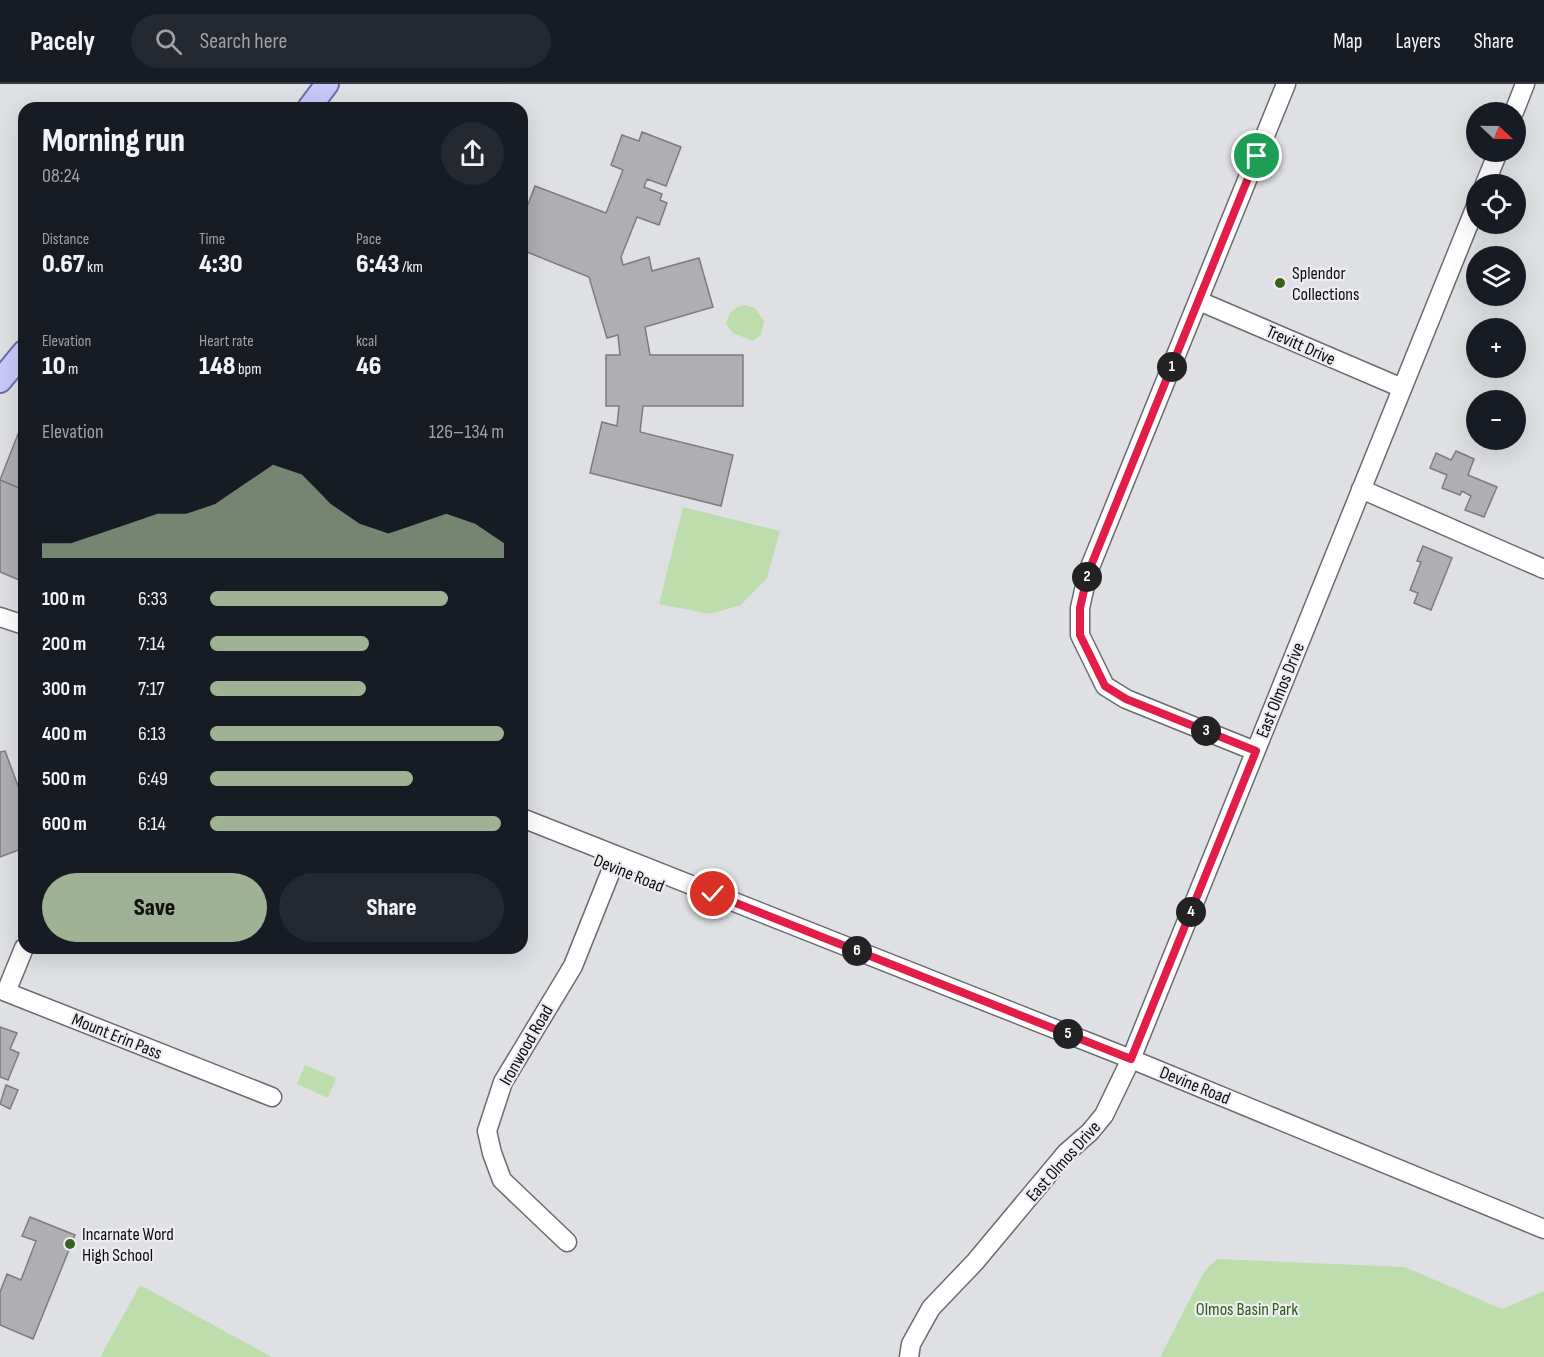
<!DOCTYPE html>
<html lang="en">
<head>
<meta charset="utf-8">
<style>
	:root { --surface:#171b24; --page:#242831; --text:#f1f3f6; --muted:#9ea1a6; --line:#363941; --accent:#9fb294 }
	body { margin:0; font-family:"Sofia Sans Condensed",sans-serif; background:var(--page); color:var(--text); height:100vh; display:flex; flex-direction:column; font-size:22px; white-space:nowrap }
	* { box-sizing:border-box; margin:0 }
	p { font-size:20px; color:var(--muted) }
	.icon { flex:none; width:33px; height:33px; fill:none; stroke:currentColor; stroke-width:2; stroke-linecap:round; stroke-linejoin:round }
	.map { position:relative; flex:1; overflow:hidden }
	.details { position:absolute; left:18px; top:18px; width:510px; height:852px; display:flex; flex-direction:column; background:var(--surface); border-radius:18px; box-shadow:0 6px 24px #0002 }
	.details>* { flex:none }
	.needle { width:39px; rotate:112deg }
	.fabs { position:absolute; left:1466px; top:18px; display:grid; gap:12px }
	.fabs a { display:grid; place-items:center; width:60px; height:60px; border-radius:50%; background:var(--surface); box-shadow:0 6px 24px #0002; font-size:30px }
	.pin { position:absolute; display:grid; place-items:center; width:51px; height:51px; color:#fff; margin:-26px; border:3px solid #fff; border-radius:50%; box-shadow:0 2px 6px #0007 }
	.km { position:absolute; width:30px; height:30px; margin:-15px; border-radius:50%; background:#222; color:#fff; font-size:16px; line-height:30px; text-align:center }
	.round { display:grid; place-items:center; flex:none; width:63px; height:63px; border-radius:32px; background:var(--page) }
	.overview { display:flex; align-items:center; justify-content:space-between; height:102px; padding:0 24px }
	h1 { font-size:33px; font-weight:800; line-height:45px }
	.stats { display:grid; grid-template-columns:repeat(3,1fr); gap:9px; height:102px; padding:6px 24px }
	.stats div { display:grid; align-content:center }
	.stats b { font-size:26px; font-weight:800 }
	.stats small { font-size:16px; font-weight:400 }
	.stats p { font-size:16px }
	.chart { height:168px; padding:12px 24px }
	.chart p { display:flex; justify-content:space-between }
	.chart svg { width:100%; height:108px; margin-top:6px; fill:var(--accent); opacity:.7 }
	.primary-button { display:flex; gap:12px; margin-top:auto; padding:12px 24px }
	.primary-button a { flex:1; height:69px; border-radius:36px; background:var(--accent); color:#111; font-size:24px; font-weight:800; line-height:69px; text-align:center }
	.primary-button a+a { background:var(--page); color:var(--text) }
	ul { padding:0 24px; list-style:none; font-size:20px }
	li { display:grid; grid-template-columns:96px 72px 1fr; align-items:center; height:45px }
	li i { height:15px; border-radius:8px; background:var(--accent) }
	header { display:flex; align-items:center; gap:36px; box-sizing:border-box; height:84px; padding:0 30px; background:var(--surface); border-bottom:2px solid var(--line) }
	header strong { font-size:28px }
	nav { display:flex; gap:33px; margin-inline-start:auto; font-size:21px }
	.search { width:420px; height:54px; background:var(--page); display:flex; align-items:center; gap:15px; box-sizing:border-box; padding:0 21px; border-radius:33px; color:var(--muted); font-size:22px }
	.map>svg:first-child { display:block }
</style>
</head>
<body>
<header>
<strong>Pacely</strong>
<div class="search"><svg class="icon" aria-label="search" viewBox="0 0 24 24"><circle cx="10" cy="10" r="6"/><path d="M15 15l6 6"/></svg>Search here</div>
<nav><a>Map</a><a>Layers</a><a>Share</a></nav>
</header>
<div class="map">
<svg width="1544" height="1273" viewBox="0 0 1544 1273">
	<rect width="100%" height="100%" fill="#dfe0e3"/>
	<path fill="#beddac" d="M744,221L755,224L764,237L761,251L753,257L733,249L726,240C729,228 732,224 744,221Z
		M683,423L780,447L767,494L741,521L710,530L659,520Z
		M305,981L336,994L328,1014L297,1000Z
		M1217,1175L1405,1183L1502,1225L1544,1207V1273H1160L1205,1186Z
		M140,1201L272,1273H100Z"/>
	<path fill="#afafb3" stroke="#7c7c80" stroke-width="1.5" d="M642,48L681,63L666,102L647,95L644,103L662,110L660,116L667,119L659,141L637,133L621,173L623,181L649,173L652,187L699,174L713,223L645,243L650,271H743V322H643L640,348L733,371L721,422L590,389L602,338L617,342L619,322H606V271H620L618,251L607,254L589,193L522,166V158L527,145L522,142V136L535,102L606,129L623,86L611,81L622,51L639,57Z
		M24,335V406L0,396Z
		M1456,367L1474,375L1468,391L1497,403L1484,433L1465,426L1471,412L1462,407L1460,411L1442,404L1447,391L1430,384L1436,369L1451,376Z
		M0,396L24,406V498L0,488Z
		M1423,462L1452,474L1431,526L1414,519L1418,509L1410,506L1421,478L1417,477Z
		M5,667L24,718V764L0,773V668Z
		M0,943L17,949L10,965L19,969L8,996L0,993Z
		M6,1001L18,1006L10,1025L0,1020Z
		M30,1133L75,1151L33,1255L0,1241V1208L7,1190L21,1196L36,1157L22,1152Z"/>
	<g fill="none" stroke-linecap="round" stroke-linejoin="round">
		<g stroke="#6c6c70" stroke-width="21">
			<path id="minor" d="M1514,28L1525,0
				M1485,100L1498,68
				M1199,217L1402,304
				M1361,405L1544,485
				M0,533L24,541
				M1255,667L1126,615L1105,602L1080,551V524L1088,488L1286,0
				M522,734L1131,975L1544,1145
				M24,864L6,908L272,1013
				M567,1158L502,1096L492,1069L487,1047L503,998L573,882L613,782
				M909,1273L911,1260L931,1224L975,1178L1066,1069L1090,1048L1104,1031L1131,975L1476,122"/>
		</g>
		<g stroke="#6e6fa5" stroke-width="26">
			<path id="major" d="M309,24L327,0
				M0,297L24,268"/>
		</g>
		<use href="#minor" stroke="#fff" stroke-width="18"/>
		<use href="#major" stroke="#c8c9fa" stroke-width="22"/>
	</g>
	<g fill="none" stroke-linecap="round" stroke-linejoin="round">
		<g stroke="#fff" stroke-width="12">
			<path id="route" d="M713,810L1131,975L1256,667L1126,615L1105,602L1080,551V524L1088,489L1257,72"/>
		</g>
		<use href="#route" stroke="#e11d48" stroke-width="8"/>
	</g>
	<g fill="#3b621c" stroke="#ecedf1" stroke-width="2">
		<circle cx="1280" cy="199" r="6"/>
		<circle cx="70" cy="1160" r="6"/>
	</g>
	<g text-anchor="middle" stroke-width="4.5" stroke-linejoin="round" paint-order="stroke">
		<g font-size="18" fill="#0c0c0d" stroke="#ecedf1" text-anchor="start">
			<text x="1292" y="195">Splendor<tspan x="1292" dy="21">Collections</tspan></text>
			<text x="82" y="1156">Incarnate Word<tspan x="82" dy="21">High School</tspan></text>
		</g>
		<g font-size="18" fill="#0c0c0d" stroke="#ecedf1">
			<text transform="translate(1301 261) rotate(24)" y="6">Trevitt Drive</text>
			<text transform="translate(1280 606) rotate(-68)" y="6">East Olmos Drive</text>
			<text transform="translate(629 789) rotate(22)" y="6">Devine Road</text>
			<text transform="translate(117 952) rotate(22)" y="6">Mount Erin Pass</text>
			<text transform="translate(526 961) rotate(-60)" y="6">Ironwood Road</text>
			<text transform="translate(1195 1001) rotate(22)" y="6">Devine Road</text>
			<text transform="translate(1063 1077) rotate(-48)" y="6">East Olmos Drive</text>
		</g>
		<g font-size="18" fill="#345b12" stroke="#ecedf1">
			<text x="1247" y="1231">Olmos Basin Park</text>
		</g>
	</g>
</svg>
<div class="fabs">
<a><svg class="needle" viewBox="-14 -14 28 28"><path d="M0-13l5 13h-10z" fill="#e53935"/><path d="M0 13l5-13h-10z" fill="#9ea1a6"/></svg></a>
<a><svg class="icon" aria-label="locate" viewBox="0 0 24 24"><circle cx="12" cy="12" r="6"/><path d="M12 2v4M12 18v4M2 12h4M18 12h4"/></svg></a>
<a><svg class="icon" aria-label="layers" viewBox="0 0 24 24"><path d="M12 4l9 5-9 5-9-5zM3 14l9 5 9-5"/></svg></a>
<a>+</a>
<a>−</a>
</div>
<div class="pin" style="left:1257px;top:72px;background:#1e9e55"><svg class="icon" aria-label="arrive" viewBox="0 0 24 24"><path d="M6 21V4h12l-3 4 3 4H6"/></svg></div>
<div class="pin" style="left:713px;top:810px;background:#d93025"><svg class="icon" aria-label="check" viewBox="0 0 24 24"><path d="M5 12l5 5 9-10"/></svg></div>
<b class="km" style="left:1172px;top:283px">1</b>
<b class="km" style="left:1087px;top:493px">2</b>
<b class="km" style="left:1206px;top:647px">3</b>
<b class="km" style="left:1191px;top:828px">4</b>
<b class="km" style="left:1068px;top:950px">5</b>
<b class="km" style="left:857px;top:867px">6</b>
<section class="details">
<div class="overview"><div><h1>Morning run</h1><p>08:24</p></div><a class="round"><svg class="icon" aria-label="share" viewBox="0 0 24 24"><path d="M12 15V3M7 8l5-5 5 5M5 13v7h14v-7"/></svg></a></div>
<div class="stats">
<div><p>Distance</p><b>0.67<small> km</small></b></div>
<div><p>Time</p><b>4:30</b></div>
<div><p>Pace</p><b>6:43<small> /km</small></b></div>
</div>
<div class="stats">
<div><p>Elevation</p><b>10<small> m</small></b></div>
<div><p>Heart rate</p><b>148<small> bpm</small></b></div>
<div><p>kcal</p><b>46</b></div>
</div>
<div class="chart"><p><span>Elevation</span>126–134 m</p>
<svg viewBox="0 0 160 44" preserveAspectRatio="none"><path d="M0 44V38L10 38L20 34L30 30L40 26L50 26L60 22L70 14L80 6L90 10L100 22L110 30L120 34L130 30L140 26L150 30L160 38V44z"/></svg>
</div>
<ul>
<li><b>100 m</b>6:33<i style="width:81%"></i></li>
<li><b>200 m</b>7:14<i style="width:54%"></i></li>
<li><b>300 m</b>7:17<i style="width:53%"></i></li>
<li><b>400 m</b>6:13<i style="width:100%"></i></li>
<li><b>500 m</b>6:49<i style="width:69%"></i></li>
<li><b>600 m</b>6:14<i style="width:99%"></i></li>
</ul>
<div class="primary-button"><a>Save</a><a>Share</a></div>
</section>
</div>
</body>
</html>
